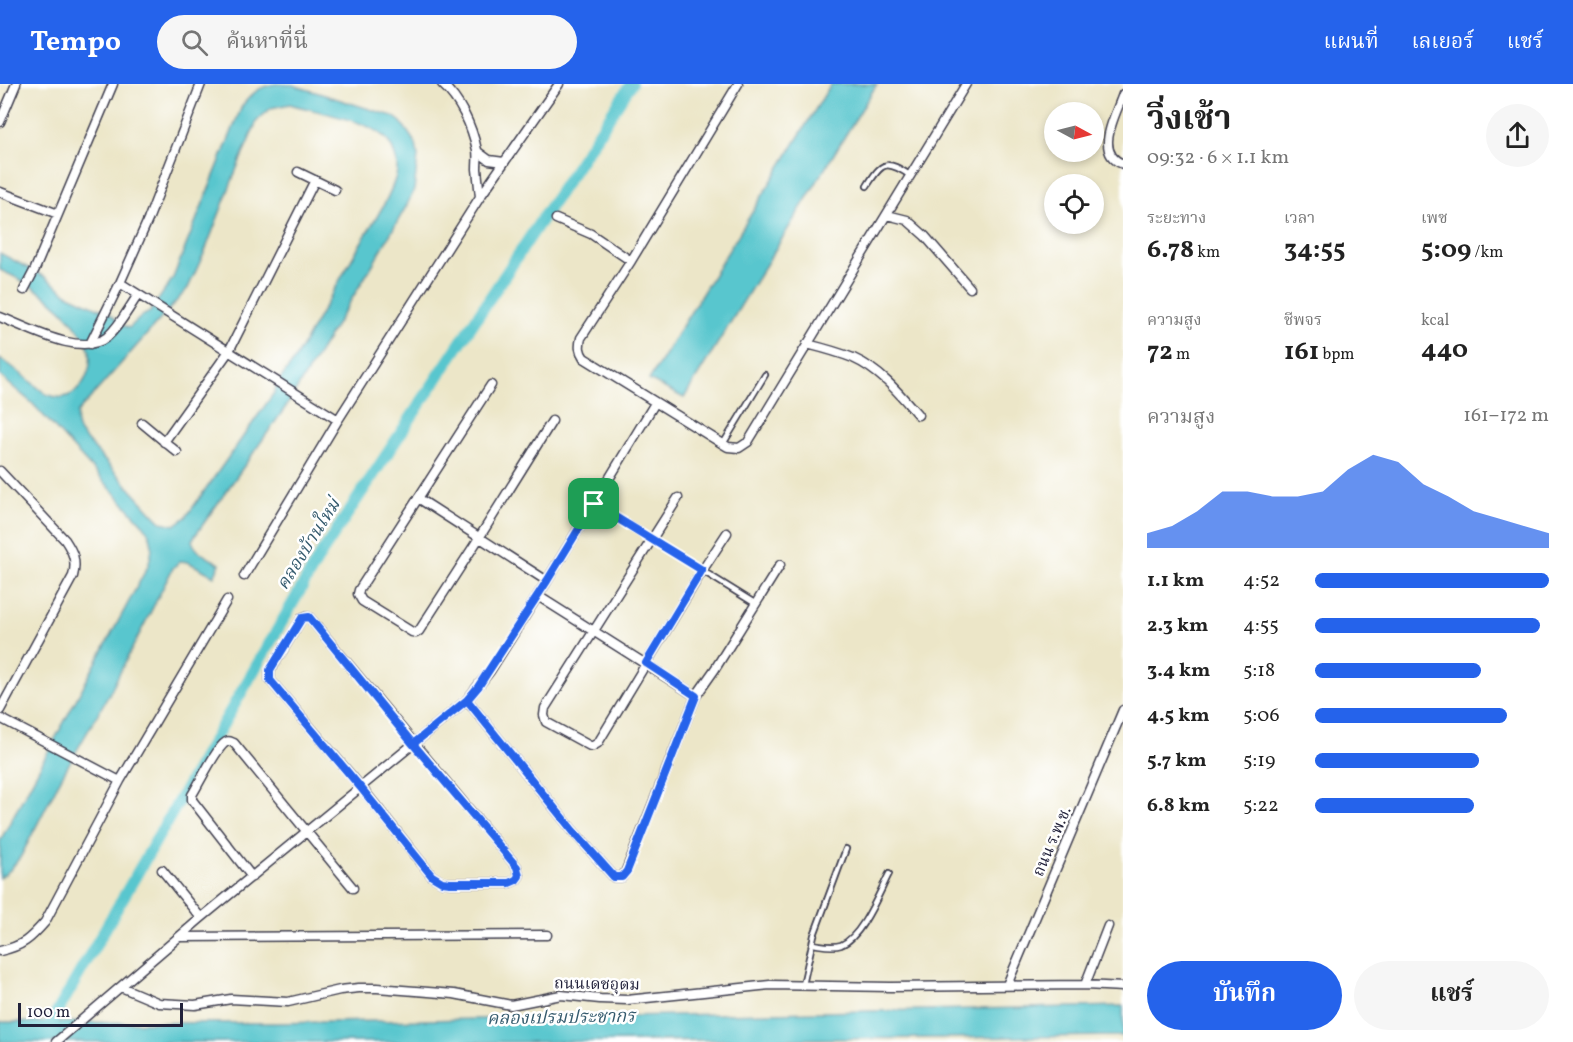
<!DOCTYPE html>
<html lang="th">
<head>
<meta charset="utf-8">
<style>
	:root { --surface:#fff; --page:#f6f6f6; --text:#222; --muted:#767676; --accent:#2563eb }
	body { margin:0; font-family:Vollkorn,"Noto Serif Thai",serif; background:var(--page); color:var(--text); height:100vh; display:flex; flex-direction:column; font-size:22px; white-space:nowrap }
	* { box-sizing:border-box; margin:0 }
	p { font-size:20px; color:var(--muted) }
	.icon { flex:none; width:33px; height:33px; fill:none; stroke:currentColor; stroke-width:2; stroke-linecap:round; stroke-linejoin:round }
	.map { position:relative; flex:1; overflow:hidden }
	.drawer { display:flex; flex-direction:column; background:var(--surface); width:450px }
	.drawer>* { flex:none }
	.needle { width:39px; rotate:97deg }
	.fabs { position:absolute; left:1044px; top:18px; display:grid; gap:12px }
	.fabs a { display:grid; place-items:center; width:60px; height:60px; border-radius:50%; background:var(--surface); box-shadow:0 3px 9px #0003; font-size:30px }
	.scale { position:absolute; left:18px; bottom:15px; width:165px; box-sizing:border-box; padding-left:6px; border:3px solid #22223b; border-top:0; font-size:16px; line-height:21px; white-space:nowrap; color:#22223b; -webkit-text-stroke:4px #fff; paint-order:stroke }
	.pin { position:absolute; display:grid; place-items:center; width:51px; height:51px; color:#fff; margin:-26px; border-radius:12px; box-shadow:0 3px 9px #0006 }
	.round { display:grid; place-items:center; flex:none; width:63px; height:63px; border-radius:32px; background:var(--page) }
	.head { display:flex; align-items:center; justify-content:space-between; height:102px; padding:0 24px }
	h1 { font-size:33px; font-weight:700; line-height:45px }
	.metrics { display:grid; grid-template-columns:repeat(3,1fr); gap:9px; height:102px; padding:6px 24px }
	.metrics div { display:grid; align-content:center }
	.metrics b { font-size:26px; font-weight:700 }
	.metrics small { font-size:16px; font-weight:400 }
	.metrics p { font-size:16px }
	.chart { height:168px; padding:12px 24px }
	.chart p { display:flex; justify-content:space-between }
	.chart svg { width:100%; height:108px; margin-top:6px; fill:var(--accent); opacity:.7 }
	.action { display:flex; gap:12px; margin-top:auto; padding:12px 24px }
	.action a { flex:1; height:69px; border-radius:36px; background:var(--accent); color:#fff; font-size:24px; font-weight:700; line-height:69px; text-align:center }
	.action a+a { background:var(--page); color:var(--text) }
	ul { padding:0 24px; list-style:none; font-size:20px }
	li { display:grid; grid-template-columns:96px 72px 1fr; align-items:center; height:45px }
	li i { height:15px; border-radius:8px; background:var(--accent) }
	header { display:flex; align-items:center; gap:36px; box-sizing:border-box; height:84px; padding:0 30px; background:var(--accent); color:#fff }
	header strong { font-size:28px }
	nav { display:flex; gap:33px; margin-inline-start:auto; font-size:21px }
	.search { width:420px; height:54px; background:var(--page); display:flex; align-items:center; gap:15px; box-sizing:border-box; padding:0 21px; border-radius:33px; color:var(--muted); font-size:22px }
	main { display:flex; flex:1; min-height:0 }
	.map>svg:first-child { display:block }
</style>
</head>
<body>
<header>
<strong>Tempo</strong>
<div class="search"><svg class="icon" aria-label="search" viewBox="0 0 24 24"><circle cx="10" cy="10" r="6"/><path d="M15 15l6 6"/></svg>ค้นหาที่นี่</div>
<nav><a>แผนที่</a><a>เลเยอร์</a><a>แชร์</a></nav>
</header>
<main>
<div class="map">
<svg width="1123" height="958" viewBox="0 0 1123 958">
	<rect width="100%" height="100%" fill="#fff"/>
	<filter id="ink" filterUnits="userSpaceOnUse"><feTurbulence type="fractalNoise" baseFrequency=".0167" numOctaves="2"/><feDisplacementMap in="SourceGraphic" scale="12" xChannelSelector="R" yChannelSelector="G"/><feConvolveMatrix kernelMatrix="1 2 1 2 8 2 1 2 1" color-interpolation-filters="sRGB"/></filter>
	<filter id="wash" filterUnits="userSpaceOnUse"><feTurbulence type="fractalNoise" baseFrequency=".008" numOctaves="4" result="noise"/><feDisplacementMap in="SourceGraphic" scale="24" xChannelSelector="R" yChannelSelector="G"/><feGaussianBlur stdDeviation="1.35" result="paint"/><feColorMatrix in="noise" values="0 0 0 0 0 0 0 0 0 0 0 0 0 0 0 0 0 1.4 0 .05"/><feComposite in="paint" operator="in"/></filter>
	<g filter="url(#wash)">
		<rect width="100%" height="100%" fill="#ece6c8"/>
		<path fill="#59c6ce" stroke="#3e7484" stroke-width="1.5" fill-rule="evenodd" d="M276,0L293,1L382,29L393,32L401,38L416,60L418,72L414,106L407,121L373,180L287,321L192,456C194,468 210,474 220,480L214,492L188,478L180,477L173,484L108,612L61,694L21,772L10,786L0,794V757L148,482C154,463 154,454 141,438L32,319L0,292V275L10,281L46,310C52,312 58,315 64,313C85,308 96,278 87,260C70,226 35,201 0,186V169L45,193L69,211L109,229L124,242L129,244L142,232L150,228L173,194L242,22C252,9 260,2 276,0ZM290,20C315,28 371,36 387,56C395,66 400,83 395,95C388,117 373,139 361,159C338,199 315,239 293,278L278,298L274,309L186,433L175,441L161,438L152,429L80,349C76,342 76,337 77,329L188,204L205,167L237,84L257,37L271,24Z
			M831,0H877L684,314L649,296Z
			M1123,922V952L521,958H0V938L276,939Z"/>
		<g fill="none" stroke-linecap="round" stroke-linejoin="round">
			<path stroke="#59c6ce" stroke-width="12" d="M44,951L321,470L631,0"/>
		</g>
	</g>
	<g filter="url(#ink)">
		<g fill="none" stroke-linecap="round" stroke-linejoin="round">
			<g stroke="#403f50" stroke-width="8">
				<path id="lane" d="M867,102C882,78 886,75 911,92
					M723,360L765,291
					M595,420L756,520
					M812,860C821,861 832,864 841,861C862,853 879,809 889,790
					M803,901L814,851L846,765"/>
			</g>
			<g stroke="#403f50" stroke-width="11">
				<path id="street" d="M201,0L148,136L120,199L338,336
					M442,0C460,16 472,42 477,66C478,72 477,79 477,85C478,94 479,104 480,113
					M738,0L631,177L581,254C579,262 579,267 584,274L723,360L728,363L739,364L748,358L966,0
					M1123,10C1116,31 1093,69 1123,80
					M0,38L16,0
					M478,68L489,76L504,78
					M298,88L335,106
					M0,108L58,130
					M887,131L907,136L925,152L970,204
					M556,135L591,150L631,177
					M24,206L35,185L113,0
					M0,233C27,243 81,274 107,253C120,242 128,225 138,211
					M90,260L120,199
					M807,260C823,264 838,268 853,274C880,286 899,309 918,331
					M491,301L359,506L358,510L362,517L412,548L416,549L419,547L479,454L552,337
					M142,339L177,368
					M164,358L229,267L315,96
					M0,387L65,456C73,468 77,477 73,492L0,626
					M418,414L547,497
					M678,414L545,624L544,631L546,638L590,662H593L598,659L702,487L727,449
					M244,492L338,336L480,113L559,0
					M538,512L696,612
					M304,533H309L517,783L519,792L516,796L509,799H450L442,798L432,792L361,703L270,596V587L302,534Z
					M467,616L573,747L614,793H622L626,787L696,612L715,585L780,481
					M0,634L120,697
					M162,786L201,834
					M252,793L192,716V711C199,700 216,664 226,658C229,656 231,658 234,659L353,804
					M179,853L547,851
					M0,867C23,862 30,855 45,838L120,697L227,516
					M1007,901L1123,626
					M1085,901L1108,842
					M121,903L159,919L195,921L231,915L288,918L340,906L359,904H377L454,910L511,921L561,911L600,915L627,916L770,901L891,903L1085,901L1123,903
					M56,958L201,834L467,616L490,587L547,497L655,319"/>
			</g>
			<use href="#lane" stroke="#fff" stroke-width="4.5"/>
			<use href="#street" stroke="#fff" stroke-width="8"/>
		</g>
	</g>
	<g fill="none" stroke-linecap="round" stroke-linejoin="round" filter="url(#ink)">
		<g stroke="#fff" stroke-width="12">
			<path id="route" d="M594,420L547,497L478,603L467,616L413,660L309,533L302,534L270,586V596L361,704L432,792L442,798L450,799H509L516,796L519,792L517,783L413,660L467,616L573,747L614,793H622L627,787L696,612L646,579L702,486L594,420"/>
		</g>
		<use href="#route" stroke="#2563eb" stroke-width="8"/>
	</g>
	<g text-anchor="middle" stroke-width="5" stroke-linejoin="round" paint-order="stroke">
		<g font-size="16" fill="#22223b" stroke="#fff">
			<text transform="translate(1051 757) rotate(-67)" y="6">ถนน ร.พ.ช.</text>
			<text transform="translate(597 899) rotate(1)" y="6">ถนนเดชอุดม</text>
		</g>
		<g font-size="18" font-style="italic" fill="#355b6e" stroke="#fff">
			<text transform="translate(308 460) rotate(-58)" y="6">คลองบ้านใหม่</text>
			<text transform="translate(561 933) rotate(-1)" y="6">คลองเปรมประชากร</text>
		</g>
	</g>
</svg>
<div class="fabs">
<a><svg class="needle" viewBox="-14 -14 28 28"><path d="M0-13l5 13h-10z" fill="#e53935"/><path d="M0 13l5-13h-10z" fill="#767676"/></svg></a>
<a><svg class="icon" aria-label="locate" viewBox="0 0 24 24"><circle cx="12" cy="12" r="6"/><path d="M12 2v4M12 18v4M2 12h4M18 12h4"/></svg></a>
</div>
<div class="scale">100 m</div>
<div class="pin" style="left:594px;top:420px;background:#1e9e55"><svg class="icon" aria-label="arrive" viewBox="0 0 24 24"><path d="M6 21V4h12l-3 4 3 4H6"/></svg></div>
</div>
<section class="drawer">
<div class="head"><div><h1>วิ่งเช้า</h1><p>09:32 · 6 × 1.1 km</p></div><a class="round"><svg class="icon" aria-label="share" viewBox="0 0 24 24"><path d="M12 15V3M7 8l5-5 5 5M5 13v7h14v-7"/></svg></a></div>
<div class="metrics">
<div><p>ระยะทาง</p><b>6.78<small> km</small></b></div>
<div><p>เวลา</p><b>34:55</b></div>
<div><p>เพซ</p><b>5:09<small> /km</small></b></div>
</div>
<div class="metrics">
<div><p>ความสูง</p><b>72<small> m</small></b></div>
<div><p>ชีพจร</p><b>161<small> bpm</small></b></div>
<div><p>kcal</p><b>440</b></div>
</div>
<div class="chart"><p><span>ความสูง</span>161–172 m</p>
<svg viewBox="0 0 160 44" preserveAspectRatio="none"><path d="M0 44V38L10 35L20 29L30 21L40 21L50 23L60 23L70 21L80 12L90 6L100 9L110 18L120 23L130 29L140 32L150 35L160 38V44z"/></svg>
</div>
<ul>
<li><b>1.1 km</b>4:52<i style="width:100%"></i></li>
<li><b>2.3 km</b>4:55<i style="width:96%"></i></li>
<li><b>3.4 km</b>5:18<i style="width:71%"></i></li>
<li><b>4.5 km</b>5:06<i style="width:82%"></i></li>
<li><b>5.7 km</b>5:19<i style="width:70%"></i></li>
<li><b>6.8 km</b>5:22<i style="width:68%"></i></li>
</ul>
<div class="action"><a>บันทึก</a><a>แชร์</a></div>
</section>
</main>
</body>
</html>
